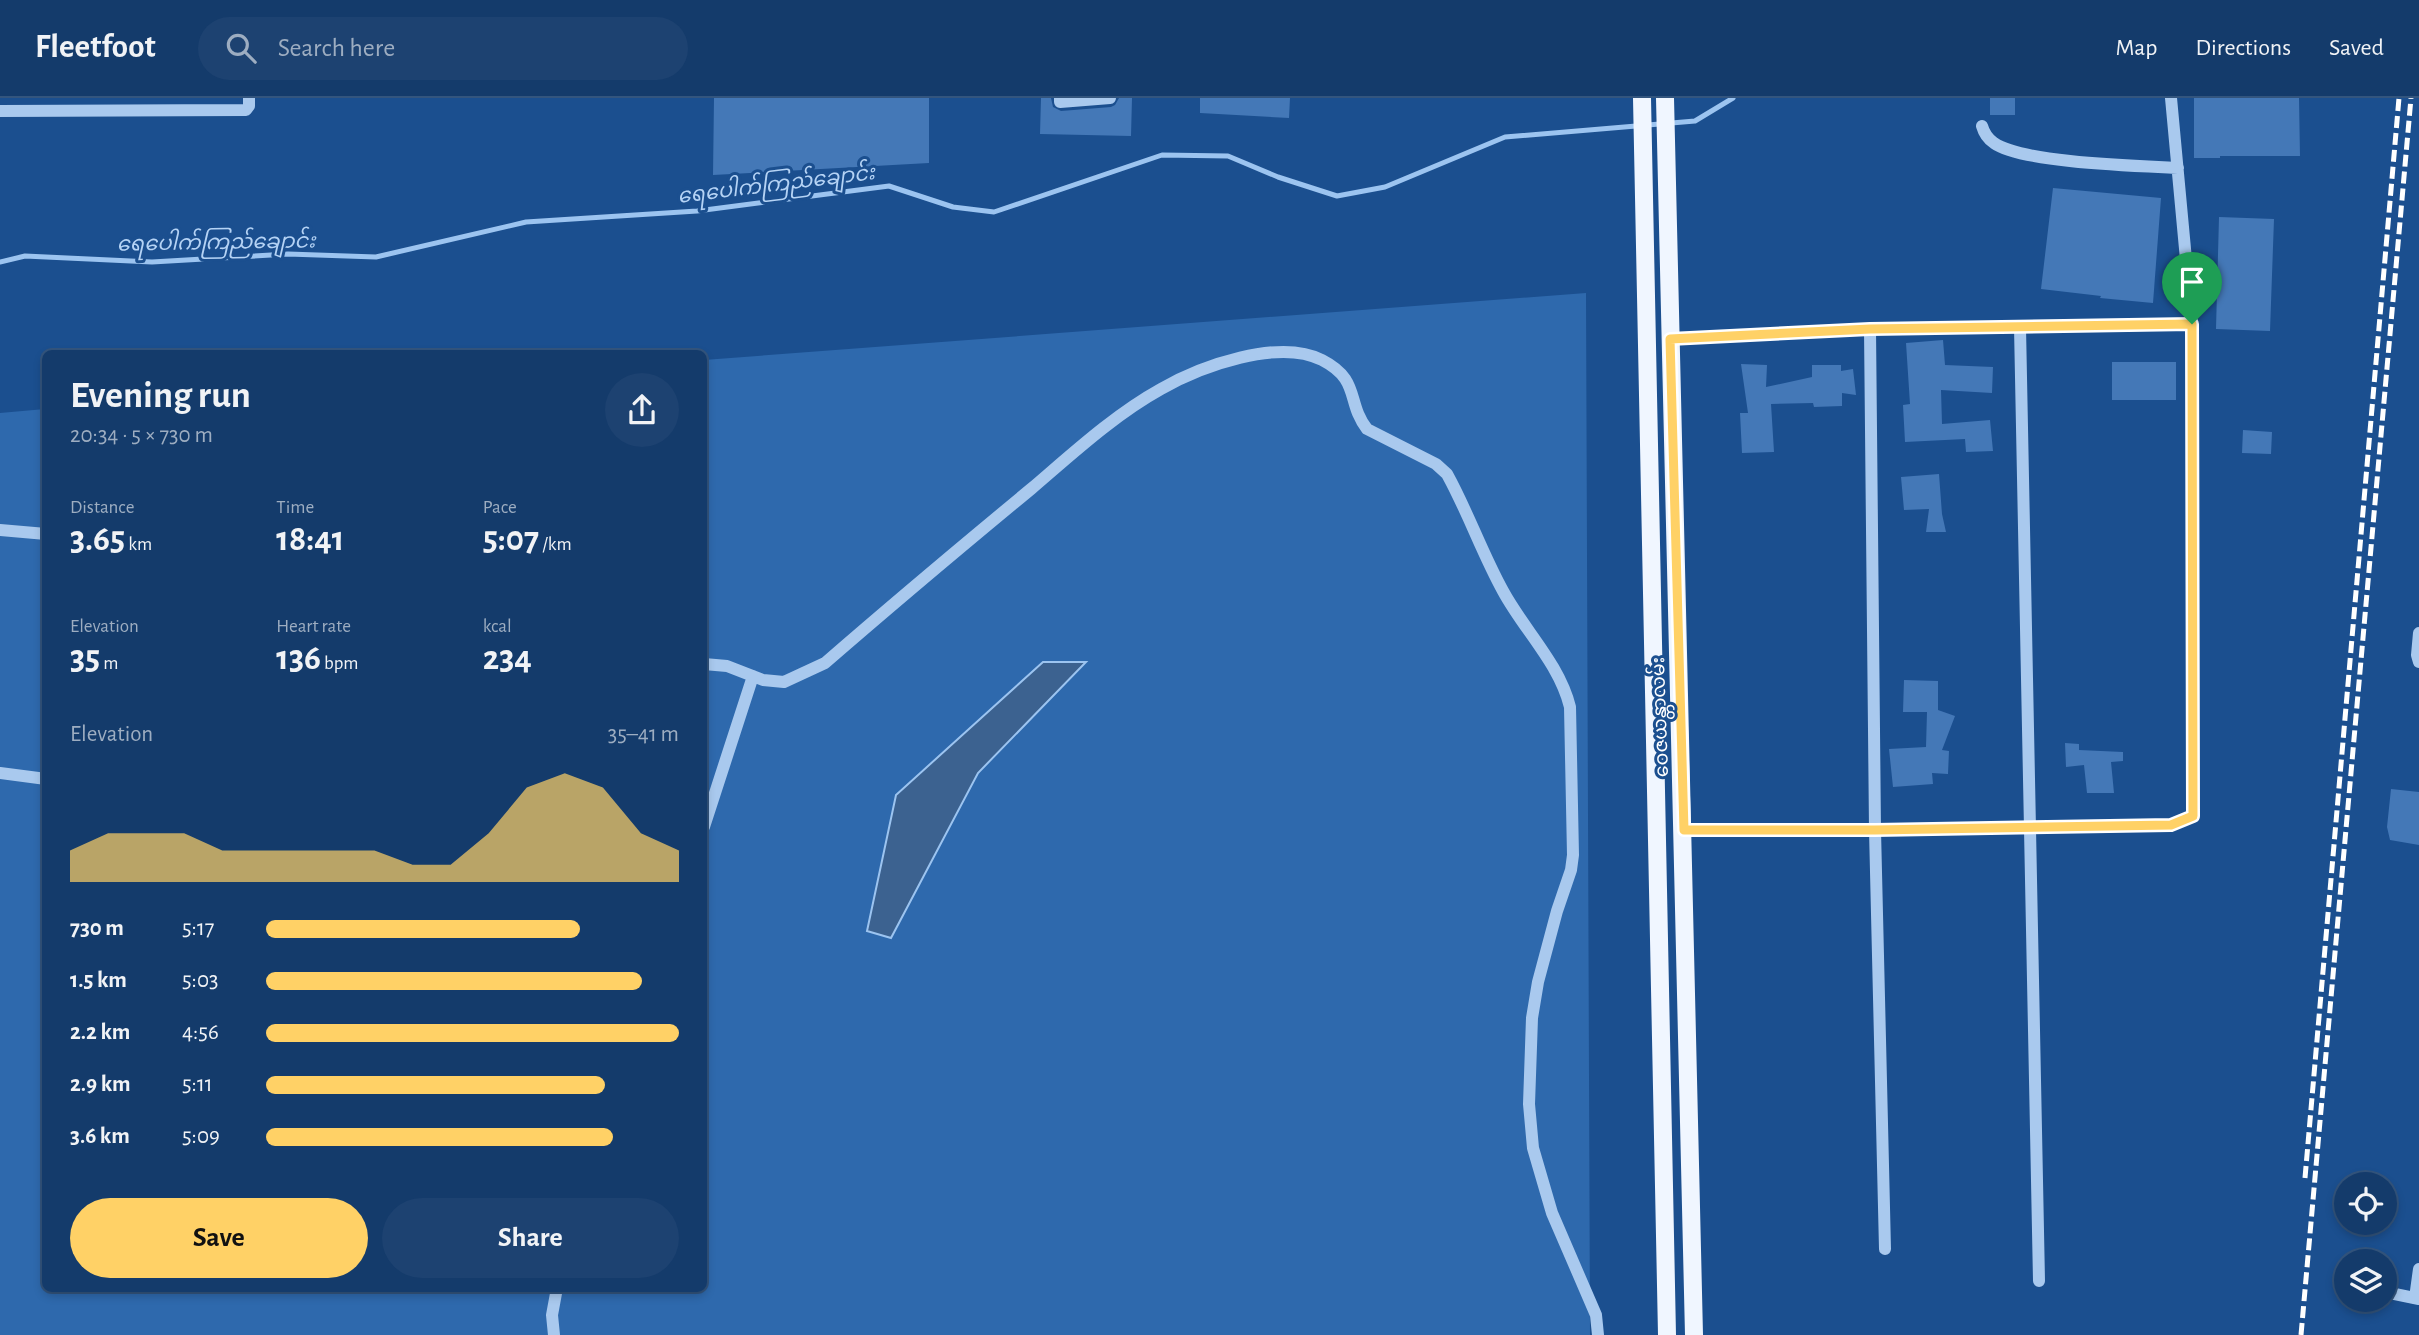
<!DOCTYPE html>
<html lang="en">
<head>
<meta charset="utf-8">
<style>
	:root { --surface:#143b6b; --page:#1d4271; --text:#f1f3f6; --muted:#9dadc1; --line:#33557e; --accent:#ffd166 }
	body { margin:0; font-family:"Alegreya Sans","Noto Sans Myanmar",sans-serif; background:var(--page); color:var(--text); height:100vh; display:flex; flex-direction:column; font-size:26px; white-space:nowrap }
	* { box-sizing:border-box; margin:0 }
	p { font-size:23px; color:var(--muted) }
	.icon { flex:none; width:38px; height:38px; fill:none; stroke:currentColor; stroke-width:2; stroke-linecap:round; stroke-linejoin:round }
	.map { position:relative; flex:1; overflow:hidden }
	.drawer { position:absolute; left:42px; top:252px; width:665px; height:942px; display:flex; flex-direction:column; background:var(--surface); border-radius:10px; box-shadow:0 4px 10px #0003,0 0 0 2px var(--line) }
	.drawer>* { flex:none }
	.fabs { position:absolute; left:2334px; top:1074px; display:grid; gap:14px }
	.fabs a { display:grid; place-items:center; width:63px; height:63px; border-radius:50%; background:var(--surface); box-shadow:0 4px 10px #0003,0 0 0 2px var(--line); font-size:35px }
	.pin { position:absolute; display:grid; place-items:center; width:60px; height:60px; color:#fff; margin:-72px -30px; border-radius:50% 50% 50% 0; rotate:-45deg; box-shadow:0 0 7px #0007 }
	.pin .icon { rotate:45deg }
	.round { display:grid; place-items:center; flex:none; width:74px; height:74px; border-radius:37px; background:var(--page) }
	.overview { display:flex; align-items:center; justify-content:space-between; height:119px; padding:0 28px }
	h1 { font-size:38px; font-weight:700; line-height:52px }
	.metrics { display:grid; grid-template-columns:repeat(3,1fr); gap:10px; height:119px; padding:7px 28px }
	.metrics div { display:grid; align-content:center }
	.metrics b { font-size:35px; font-weight:700 }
	.metrics small { font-size:19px; font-weight:400 }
	.metrics p { font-size:19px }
	.chart { height:196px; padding:14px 28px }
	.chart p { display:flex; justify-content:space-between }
	.chart svg { width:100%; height:126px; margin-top:7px; fill:var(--accent); opacity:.7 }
	.action { display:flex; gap:14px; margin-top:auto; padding:14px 28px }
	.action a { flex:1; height:80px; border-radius:42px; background:var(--accent); color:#111; font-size:28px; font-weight:700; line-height:80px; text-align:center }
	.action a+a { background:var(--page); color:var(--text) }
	ul { padding:0 28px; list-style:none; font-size:23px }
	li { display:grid; grid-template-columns:112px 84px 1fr; align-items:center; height:52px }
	li i { height:18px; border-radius:9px; background:var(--accent) }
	header { display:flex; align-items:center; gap:42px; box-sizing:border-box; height:98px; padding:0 35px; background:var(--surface); border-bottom:2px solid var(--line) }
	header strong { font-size:33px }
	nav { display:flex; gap:38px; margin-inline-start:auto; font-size:24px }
	.search { width:490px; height:63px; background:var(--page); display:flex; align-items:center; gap:18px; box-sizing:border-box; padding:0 24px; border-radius:38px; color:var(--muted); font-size:26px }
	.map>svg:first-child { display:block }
</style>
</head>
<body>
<header>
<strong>Fleetfoot</strong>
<div class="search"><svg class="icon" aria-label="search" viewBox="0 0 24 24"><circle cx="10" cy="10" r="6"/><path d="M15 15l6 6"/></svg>Search here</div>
<nav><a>Map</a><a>Directions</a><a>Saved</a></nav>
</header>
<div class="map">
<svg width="2419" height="1237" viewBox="0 0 2419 1237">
	<rect width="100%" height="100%" fill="#1b4f8f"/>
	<path fill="#2e69ad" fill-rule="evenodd" d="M1586,195L1590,1237H0V315L45,311L46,1190H704V262ZM1043,564L1086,565L978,675L891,839L867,833Z"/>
	<path fill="#3c6290" stroke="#9cc4f0" stroke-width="2" d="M1043,564H1086L978,675L891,840L867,833L896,697Z"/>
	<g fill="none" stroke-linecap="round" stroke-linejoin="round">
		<path stroke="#9cc4f0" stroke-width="5" d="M0,164L25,158L152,164L288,156L376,159L526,124L697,113L889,88L953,109L994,114L1162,57L1228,58L1278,79L1337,98L1385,89L1505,39L1695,23L1733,0"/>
	</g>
	<path fill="#4478b7" d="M714,0H929V65L713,77Z
		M1041,0H1051L1053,9L1061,13L1111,9L1115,7L1119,0H1132L1131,38L1040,36Z
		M1200,0H1290L1289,20L1200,15Z
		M1990,0H2015V17H1990Z
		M2194,0H2299L2300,58H2220V60H2194Z
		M2053,90L2161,100L2153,205L2100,200L2101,198L2041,191Z
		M2219,119L2274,121L2270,233L2216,231Z
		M1943,242L1945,267L1993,269L1992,295L1941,292L1942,326L1990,322L1993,353L1966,354L1965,341L1905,344L1903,307L1910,306L1906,245Z
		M2112,264H2176V302H2112Z
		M1741,266L1767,267L1766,289L1812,279V267H1841V273L1853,271L1856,297L1842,295V308L1814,309L1813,305L1771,306L1774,354L1742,355L1740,315H1748Z
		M2243,332L2272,334L2271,356L2242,355Z
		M1939,376L1942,416L1946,434H1926L1929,411L1904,412L1901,379Z
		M1904,582L1938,583V612L1955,618L1942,652L1949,653L1948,676L1932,675L1933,686L1893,689L1889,651L1926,649L1927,614H1903Z
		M2065,645L2079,646V652L2123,654V663L2111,664L2114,695H2087L2084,667L2066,669Z
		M2391,691L2419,694V747L2390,742L2387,729Z"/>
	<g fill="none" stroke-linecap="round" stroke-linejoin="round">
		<path stroke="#a9c9ee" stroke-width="12" d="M1060,0V4L1110,0
			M0,13L246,12L249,8V0
			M1982,28C1984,35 1988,41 1994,45C2022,65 2139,68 2178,70
			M2020,229L2039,1183
			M1870,231L1875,732L1885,1151
			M1670,241L1870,231L2192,226
			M0,432L46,436
			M2419,535L2417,557L2419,564
			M704,566L727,568L763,582L784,584L825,565C893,506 962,448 1031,391C1072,356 1114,317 1161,291C1201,268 1279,240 1322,262C1361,282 1346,304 1367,331L1436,366L1447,376C1468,414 1482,455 1503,493C1524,532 1559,565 1570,609L1573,757L1571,772L1557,813L1538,884L1532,920L1529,1006L1533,1050L1552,1115L1596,1217L1598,1237
			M0,675L46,681
			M704,729L753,578
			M1684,732H1875L2171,727L2193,718L2192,226L2171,0
			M2385,1194L2419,1201
			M2415,1200L2419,1171
			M554,1237L552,1217L557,1190"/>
		<path stroke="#f0f6ff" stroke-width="18" d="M1642,0L1667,1237
			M1665,0L1694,1237"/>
		<path stroke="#fff" stroke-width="5" stroke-dasharray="12 5" stroke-linecap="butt" d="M2305,1080L2399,0
			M2301,1237L2411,0"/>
	</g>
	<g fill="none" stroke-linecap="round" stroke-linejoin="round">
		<g stroke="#fff" stroke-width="14">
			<path id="route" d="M2192,226L2193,718L2171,727L1875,732H1684L1670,241L1870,231Z"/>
		</g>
		<use href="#route" stroke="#ffd166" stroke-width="9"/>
	</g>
	<g text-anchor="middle" stroke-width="6" stroke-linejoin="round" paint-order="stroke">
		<g font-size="19" fill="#fff" stroke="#1b4f8f">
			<text transform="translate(1659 619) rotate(-92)" y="7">ဝေဇယန္တာလမ်း</text>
		</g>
		<g font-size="21" font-style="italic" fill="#b5d3f5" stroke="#1b4f8f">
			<text transform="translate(776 86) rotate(-7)" y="7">ရေပေါက်ကြည်ချောင်း</text>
			<text transform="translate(216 144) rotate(-1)" y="7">ရေပေါက်ကြည်ချောင်း</text>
		</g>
	</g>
</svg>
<div class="fabs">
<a><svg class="icon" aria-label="locate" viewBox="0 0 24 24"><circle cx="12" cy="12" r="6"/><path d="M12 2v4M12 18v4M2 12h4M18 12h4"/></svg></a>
<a><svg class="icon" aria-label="layers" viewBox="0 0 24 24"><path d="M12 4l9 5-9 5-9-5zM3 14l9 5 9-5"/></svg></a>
</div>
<div class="pin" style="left:2192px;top:226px;background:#1e9e55"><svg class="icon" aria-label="arrive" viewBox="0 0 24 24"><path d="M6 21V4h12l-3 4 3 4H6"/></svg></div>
<section class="drawer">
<div class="overview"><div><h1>Evening run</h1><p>20:34 · 5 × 730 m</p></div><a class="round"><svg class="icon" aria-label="share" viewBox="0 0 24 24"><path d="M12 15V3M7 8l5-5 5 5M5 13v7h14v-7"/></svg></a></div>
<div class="metrics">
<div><p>Distance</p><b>3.65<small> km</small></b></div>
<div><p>Time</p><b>18:41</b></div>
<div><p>Pace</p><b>5:07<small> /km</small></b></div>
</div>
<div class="metrics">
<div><p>Elevation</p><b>35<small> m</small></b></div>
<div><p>Heart rate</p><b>136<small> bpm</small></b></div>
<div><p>kcal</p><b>234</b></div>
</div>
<div class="chart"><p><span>Elevation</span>35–41 m</p>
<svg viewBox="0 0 160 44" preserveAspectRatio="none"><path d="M0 44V33L10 27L20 27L30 27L40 33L50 33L60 33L70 33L80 33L90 38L100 38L110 27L120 11L130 6L140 11L150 27L160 33V44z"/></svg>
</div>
<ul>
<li><b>730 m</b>5:17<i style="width:76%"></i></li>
<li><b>1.5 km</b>5:03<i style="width:91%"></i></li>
<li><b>2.2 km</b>4:56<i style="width:100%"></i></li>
<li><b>2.9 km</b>5:11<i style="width:82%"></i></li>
<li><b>3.6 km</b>5:09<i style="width:84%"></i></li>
</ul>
<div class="action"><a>Save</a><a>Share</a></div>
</section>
</div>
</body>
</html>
